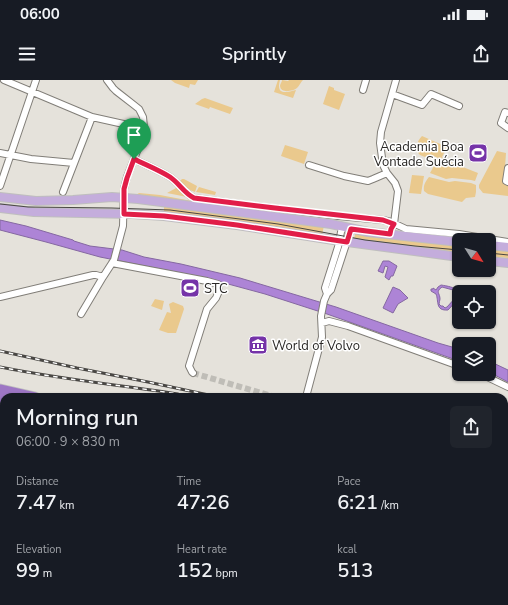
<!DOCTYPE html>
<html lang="en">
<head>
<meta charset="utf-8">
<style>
	:root { --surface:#171b24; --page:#20242c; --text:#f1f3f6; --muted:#9ea1a6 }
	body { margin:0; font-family:"Nunito Sans",sans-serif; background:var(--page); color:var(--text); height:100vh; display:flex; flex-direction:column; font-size:15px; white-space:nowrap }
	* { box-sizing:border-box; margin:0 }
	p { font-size:13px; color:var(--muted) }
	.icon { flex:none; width:22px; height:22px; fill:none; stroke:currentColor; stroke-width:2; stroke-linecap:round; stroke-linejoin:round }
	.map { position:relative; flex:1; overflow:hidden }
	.sheet { position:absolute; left:0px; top:313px; width:508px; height:212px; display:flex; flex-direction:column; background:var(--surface); border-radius:12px 12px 0 0; box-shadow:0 1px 3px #0004 }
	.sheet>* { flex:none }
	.needle { width:26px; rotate:127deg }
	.fabs { position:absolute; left:452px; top:153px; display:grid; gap:8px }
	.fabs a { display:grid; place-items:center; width:44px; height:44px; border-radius:6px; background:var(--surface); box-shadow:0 1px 3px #0004; font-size:20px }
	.pin { position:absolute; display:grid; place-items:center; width:34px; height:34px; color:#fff; margin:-41px -17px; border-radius:50% 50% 50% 0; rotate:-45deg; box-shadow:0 0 4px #0007 }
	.pin .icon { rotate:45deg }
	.round { display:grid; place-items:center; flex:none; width:42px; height:42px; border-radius:6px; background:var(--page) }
	.summary { display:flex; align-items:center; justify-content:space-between; height:68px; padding:0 16px }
	h1 { font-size:22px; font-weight:600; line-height:30px }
	.stats { display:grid; grid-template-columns:repeat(3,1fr); gap:6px; height:68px; padding:4px 16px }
	.stats div { display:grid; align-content:center }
	.stats b { font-size:20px; font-weight:600 }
	.stats small { font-size:11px; font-weight:400 }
	.stats p { font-size:11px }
	.status { display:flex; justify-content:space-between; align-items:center; height:28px; padding:0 20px; background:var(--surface); direction:ltr }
	.status svg { height:11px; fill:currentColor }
	header { display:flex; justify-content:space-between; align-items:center; height:52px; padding:0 16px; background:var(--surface); font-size:18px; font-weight:600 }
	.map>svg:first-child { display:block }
</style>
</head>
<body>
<div class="status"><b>06:00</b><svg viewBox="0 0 49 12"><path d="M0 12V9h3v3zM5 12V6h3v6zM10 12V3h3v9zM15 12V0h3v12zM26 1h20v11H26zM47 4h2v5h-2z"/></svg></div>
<header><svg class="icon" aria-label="menu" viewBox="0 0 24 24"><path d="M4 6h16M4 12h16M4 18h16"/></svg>Sprintly<svg class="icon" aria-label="share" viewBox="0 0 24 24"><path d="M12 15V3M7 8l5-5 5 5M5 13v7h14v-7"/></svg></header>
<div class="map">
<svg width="508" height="525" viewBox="0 0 508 525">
	<rect width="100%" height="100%" fill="#e5e2db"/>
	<path fill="#eac98d" d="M171,0H198L195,5L190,4L189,8L175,3Z
		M278,0H280C276,15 285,13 296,10L293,18L274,12Z
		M282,0L288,1L289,0H303C301,2 299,6 297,8C293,11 281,14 280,6C280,4 282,2 282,0Z
		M329,6L334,8V10L345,14L339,30L323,24Z
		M205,18L233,28L230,34L210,27L209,29L195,24L202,19Z
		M422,56L447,67L441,79L433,76L430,79C427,78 423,76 420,75C414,69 417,61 422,56Z
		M285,65L308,72L304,84L281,76Z
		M497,71L506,73L504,102L508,106V116L483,113L479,108V105Z
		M443,77L445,80L478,93L475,101L471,100L452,98L446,99L430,93L434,86H437Z
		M412,95L424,96L421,114L409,113Z
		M429,97L449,102L455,101L471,103L476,105V112L475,117L466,118L462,122L428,114L424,111C423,105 426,101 429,97Z
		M182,99H184L197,106L195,112C189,110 184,106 180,101Z
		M178,107L187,117L167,113Z
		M199,107L216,112L215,115L196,112Z
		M139,113L160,115L197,122L236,127L239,129L136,115Z
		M164,125L324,145L322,156L164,133Z
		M358,153L459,164V172L403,167L354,160L355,154Z
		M489,168L508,170V178L489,176Z
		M155,219L164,221L162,230L151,226Z
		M173,222L183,226L184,229L176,253H168L159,250L167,232L171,233L169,224Z
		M504,472L508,474V508L504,507Z
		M206,521H406L407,525H250L246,521L237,525H216Z"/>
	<path fill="#ad84d6" stroke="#8568a1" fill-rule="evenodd" d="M0,140L26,146L73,160L74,161L90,166L122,170L144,177L181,184L240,198L336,227L438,263L459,269V281L327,234L265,214L206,198L100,177L46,162L0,150Z
		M383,181H389L397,186L393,196H391L389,200L385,197L388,187L385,186L383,193L378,191Z
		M441,205C447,206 455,207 459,212V218L448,230C435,231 439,221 436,214L431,211V209H433V208L436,210L438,207ZM442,207L453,210L457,213V216L447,227L445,228L443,226H441L439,224C439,222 440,221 440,219C440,213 435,212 442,207Z
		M393,207L400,210L408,218L398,224L393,233L383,228Z
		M489,281L508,290V302L489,292Z"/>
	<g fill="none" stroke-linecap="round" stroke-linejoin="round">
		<path stroke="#bfbdb7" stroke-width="6" stroke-dasharray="6 3" stroke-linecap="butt" d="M193,293L275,317"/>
		<g stroke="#817e78" stroke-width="8">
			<path id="minor" d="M4,0L92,37L128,45L144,47
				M363,10L366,0
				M392,14L422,25L431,14L459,26
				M508,33L505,32L501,43L508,48
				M0,73L31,79L74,83
				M134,79C146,85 159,90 170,97C179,103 184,113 194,118L327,135L383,140L391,142L406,149L459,154L508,162
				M309,85L344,96L368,101L373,99L387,93
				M508,88L506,101L508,102
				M0,106L36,0
				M63,112L92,37
				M390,154L391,149L394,144L398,111L395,103L387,93L383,85L380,63L381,52L396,0
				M112,183L207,201L218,204L219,211L216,218L207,229L189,286L192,292L193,293
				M327,214L325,208L338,167L342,147
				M0,217L93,195H96L103,197
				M81,234L103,197L114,180L123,146L124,109L127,97L143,56L144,47L143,37L139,29L134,25L116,11L113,8L107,0
				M322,243L329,241L348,246L459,286
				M481,294L508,307
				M306,317L322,257L321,236L324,221L327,214L331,210L351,149
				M504,403L508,395
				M504,422L508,424
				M504,511L508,512
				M52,521L55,525
				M65,521L68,525
				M123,525L127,524L129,525"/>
		</g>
		<g stroke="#bfbebe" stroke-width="10">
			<path id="major" d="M0,117L36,121L73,120L112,117L138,119L331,144L368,152L459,162
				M0,128L34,132L132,134L164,136L237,145L340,161L459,177
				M489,165L508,167
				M489,181L508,183
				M0,389L4,396"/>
		</g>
		<g stroke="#bfbebe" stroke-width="11">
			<path id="highway" d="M0,309L35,317
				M0,318L4,319
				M4,382V383
				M504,440L508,442
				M0,448L4,442
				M504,455L508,457
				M0,471L4,468
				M0,482L4,479
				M0,504L4,502"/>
		</g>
		<use href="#minor" stroke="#fff" stroke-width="6"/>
		<use href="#major" stroke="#c4addc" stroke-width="8"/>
		<use href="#highway" stroke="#9d76c4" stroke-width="9"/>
		<path stroke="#494744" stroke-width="1" d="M0,124L28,127L112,128L170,130L278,144L365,160L415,166L459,170
			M489,173L508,175"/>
		<g stroke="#494744" stroke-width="3">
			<path id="rail" d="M0,271L77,288L148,302L218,317
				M0,287C59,299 119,305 178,314"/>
		</g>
		<use href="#rail" stroke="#fff" stroke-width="1.5" stroke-dasharray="4.5" stroke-linecap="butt"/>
	</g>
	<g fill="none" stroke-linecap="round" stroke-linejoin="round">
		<g stroke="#fff" stroke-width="8">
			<path id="route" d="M134,79C146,85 159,90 170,97C179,103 184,113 194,118L275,128L383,140L394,144L391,149L390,154L351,149L347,162L237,145L164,136L124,134V109L127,98Z"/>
		</g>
		<use href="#route" stroke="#e11d48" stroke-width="5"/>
	</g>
	<defs>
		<g id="stadium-square" transform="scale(1)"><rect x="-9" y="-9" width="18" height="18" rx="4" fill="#7533a8" stroke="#fff"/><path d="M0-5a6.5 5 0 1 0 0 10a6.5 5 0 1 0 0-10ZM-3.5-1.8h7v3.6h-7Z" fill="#fff"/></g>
		<g id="museum-square" transform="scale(1)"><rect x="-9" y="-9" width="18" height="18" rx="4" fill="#7533a8" stroke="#fff"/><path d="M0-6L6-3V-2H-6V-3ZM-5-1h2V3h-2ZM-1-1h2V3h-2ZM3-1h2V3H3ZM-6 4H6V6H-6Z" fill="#fff"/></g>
	</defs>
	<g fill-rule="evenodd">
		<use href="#stadium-square" x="478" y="73"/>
		<use href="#stadium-square" x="190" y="208"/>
		<use href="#museum-square" x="258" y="265"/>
	</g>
	<g text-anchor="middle" stroke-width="3" stroke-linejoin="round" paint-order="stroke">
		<g font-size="13" fill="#292725" stroke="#fff" text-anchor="start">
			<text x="464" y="71" text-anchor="end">Academia Boa<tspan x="464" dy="15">Vontade Suécia</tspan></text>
			<text x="204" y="213">STC</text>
			<text x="272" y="270">World of Volvo</text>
		</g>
	</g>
</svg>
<div class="fabs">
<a><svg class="needle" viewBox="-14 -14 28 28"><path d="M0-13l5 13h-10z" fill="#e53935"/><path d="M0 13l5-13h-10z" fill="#9ea1a6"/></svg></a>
<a><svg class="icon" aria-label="locate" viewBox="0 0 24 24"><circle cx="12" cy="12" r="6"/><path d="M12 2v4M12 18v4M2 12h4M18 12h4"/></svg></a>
<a><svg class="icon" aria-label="layers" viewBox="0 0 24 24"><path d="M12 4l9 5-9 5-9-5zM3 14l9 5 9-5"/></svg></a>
</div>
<div class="pin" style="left:134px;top:79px;background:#1e9e55"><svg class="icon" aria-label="arrive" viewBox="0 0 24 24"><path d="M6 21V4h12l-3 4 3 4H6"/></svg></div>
<section class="sheet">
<div class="summary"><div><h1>Morning run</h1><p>06:00 · 9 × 830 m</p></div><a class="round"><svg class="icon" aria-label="share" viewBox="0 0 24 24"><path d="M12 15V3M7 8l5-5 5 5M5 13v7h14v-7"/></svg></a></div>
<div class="stats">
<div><p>Distance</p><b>7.47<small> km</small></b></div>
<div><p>Time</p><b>47:26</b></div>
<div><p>Pace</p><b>6:21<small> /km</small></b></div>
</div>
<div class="stats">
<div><p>Elevation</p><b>99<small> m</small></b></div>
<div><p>Heart rate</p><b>152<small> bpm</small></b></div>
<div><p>kcal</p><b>513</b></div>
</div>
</section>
</div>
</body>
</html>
